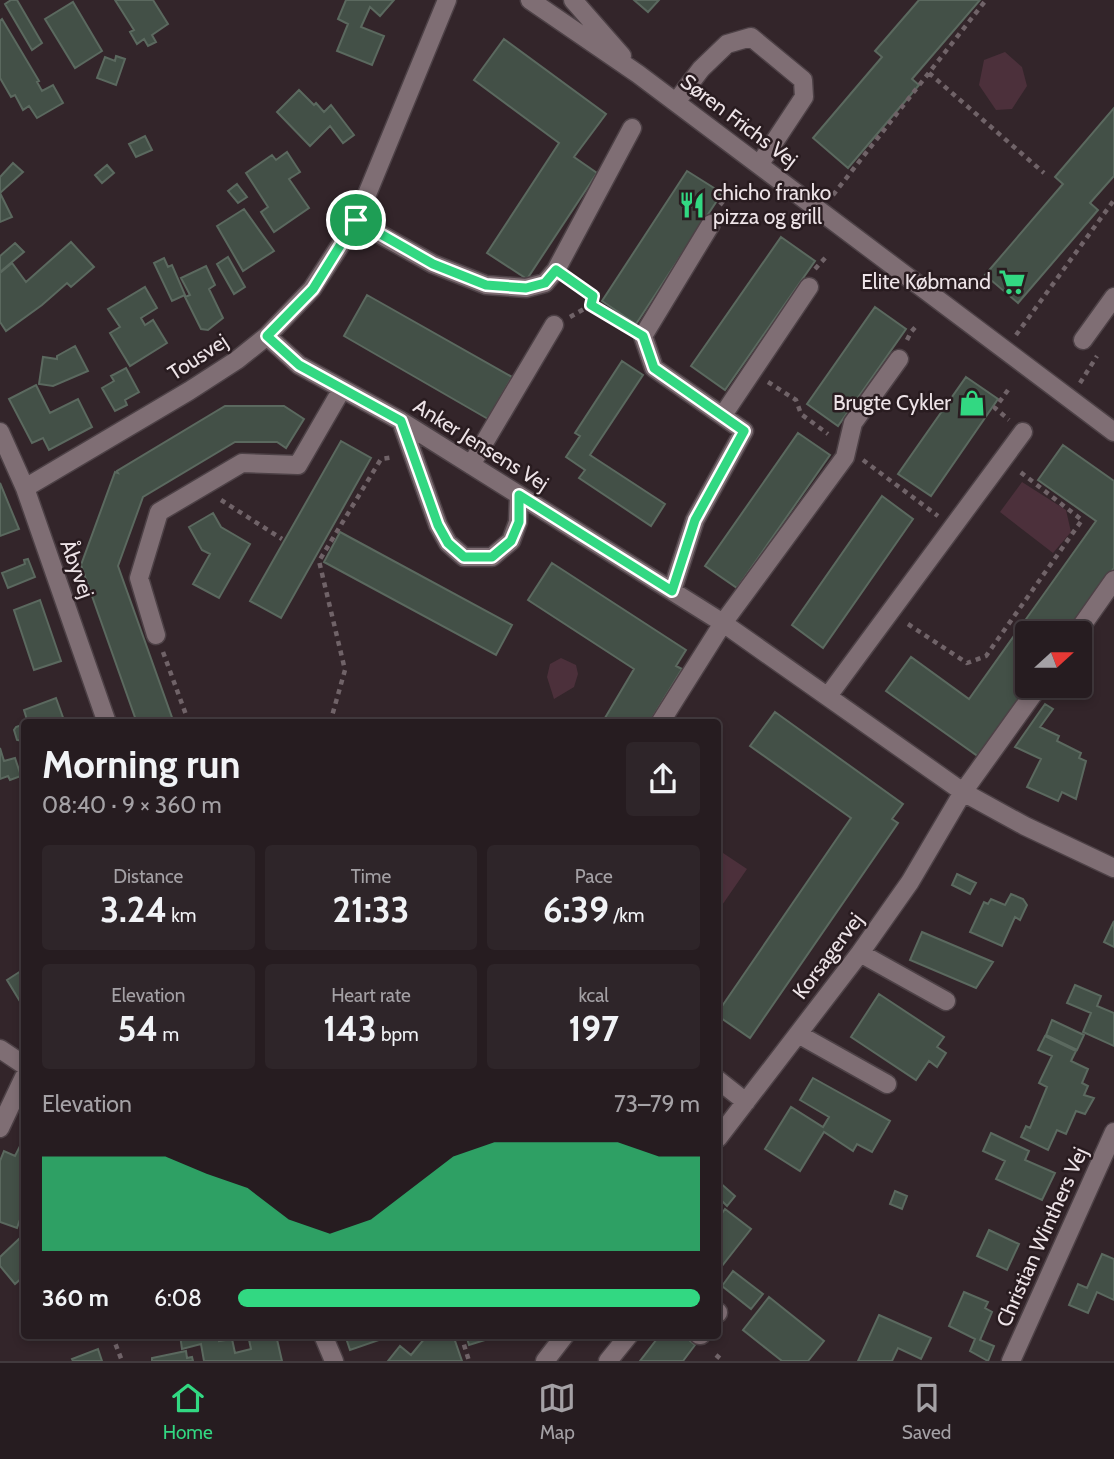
<!DOCTYPE html>
<html lang="en">
<head>
<meta charset="utf-8">
<style>
	:root { --surface:#261c20; --page:#2e2529; --text:#f1f3f6; --muted:#a4a1a5; --line:#423a3e; --accent:#32d882 }
	body { margin:0; font-family:Cabin,sans-serif; background:var(--page); color:var(--text); height:100vh; display:flex; flex-direction:column; font-size:26px; white-space:nowrap }
	* { box-sizing:border-box; margin:0 }
	p { font-size:23px; color:var(--muted) }
	.icon { flex:none; width:38px; height:38px; fill:none; stroke:currentColor; stroke-width:2; stroke-linecap:round; stroke-linejoin:round }
	.map { position:relative; flex:1; overflow:hidden }
	.side { position:absolute; left:21px; top:719px; width:700px; height:620px; display:flex; flex-direction:column; background:var(--surface); border-radius:7px; box-shadow:0 4px 10px #0003,0 0 0 2px var(--line) }
	.side>* { flex:none }
	.needle { width:46px; rotate:69deg }
	.buttons { position:absolute; left:1015px; top:621px; display:grid; gap:14px }
	.buttons a { display:grid; place-items:center; width:77px; height:77px; border-radius:7px; background:var(--surface); box-shadow:0 4px 10px #0003,0 0 0 2px var(--line); font-size:35px }
	.pin { position:absolute; display:grid; place-items:center; width:60px; height:60px; color:#fff; margin:-30px; border:4px solid #fff; border-radius:50%; box-shadow:0 2px 7px #0007 }
	.round { display:grid; place-items:center; flex:none; width:74px; height:74px; border-radius:7px; background:var(--page) }
	.head { display:flex; align-items:center; justify-content:space-between; height:119px; padding:0 21px }
	h1 { font-size:38px; font-weight:700; line-height:52px }
	.metrics { display:grid; grid-template-columns:repeat(3,1fr); gap:10px; height:119px; padding:7px 21px }
	.metrics div { display:grid; align-content:center; border-radius:7px; background:var(--page); text-align:center }
	.metrics b { font-size:35px; font-weight:700 }
	.metrics small { font-size:19px; font-weight:400 }
	.metrics p { font-size:19px }
	.chart { height:196px; padding:14px 21px }
	.chart p { display:flex; justify-content:space-between }
	.chart svg { width:100%; height:126px; margin-top:7px; fill:var(--accent); opacity:.7 }
	ul { padding:0 21px; list-style:none; font-size:23px }
	li { display:grid; grid-template-columns:112px 84px 1fr; align-items:center; height:52px }
	li i { height:18px; border-radius:9px; background:var(--accent) }
	.tabs { display:flex; justify-content:space-around; align-items:center; height:98px; border-top:2px solid var(--line); background:var(--surface); font-size:19px; color:var(--muted) }
	.tabs a { display:grid; justify-items:center; gap:4px }
	.tabs .on { color:var(--accent) }
	.map>svg:first-child { display:block }
</style>
</head>
<body>
<div class="map">
<svg width="1114" height="1361" viewBox="0 0 1114 1361">
	<rect width="100%" height="100%" fill="#33252a"/>
	<path fill="#4c303b" d="M1005,52L1022,67L1027,86L1012,109L996,110L979,85L984,60Z
		M1022,482L1066,510L1071,532L1053,553L1000,512Z
		M561,658L576,665L578,674L574,687L554,699L547,677L550,664Z
		M720,851L747,869L718,911V855Z"/>
	<path fill="#435047" stroke="#5b695f" stroke-width="2" d="M11,0H17L42,43L32,50L5,4Z
		M115,0H153L168,24L152,35L156,42L148,46L144,39L137,44L130,32L134,30Z
		M346,0H394L380,16L370,7L361,27L384,36L372,65L337,51L348,24L338,19Z
		M634,0H659L648,12Z
		M919,0H980L912,79L919,85L848,168L813,138L882,57L875,51Z
		M73,2L102,51L75,68L45,19Z
		M2,19L39,81L37,82L42,91L53,85L63,103L37,118L29,106L23,110L15,95L11,97L0,78V21Z
		M504,39L606,114L574,157L597,173L527,279L487,253L559,143L474,80Z
		M116,56L125,59L116,85L97,78L105,57L115,61Z
		M299,90L314,105L316,103L324,112L331,105L354,135L343,143L330,126L310,146L277,112Z
		M1114,108V176L1090,203L1098,210L1018,303L985,275L1063,184L1055,177Z
		M145,136L152,150L136,157L129,144Z
		M287,152L300,172L289,179L309,208L274,232L261,212L268,207L246,173L272,155L276,160Z
		M13,163L23,172L0,193L12,217L0,222V177Z
		M107,165L114,173L102,183L95,175Z
		M687,171L722,193L636,324L602,301Z
		M237,184L247,197L238,203L228,191Z
		M244,209L274,251L243,271L217,226Z
		M781,237L815,261L725,390L691,366Z
		M71,242L94,267L71,287L67,283L42,305L6,331L0,322V273L12,263L26,282Z
		M15,243L24,252L0,272V256Z
		M228,257L245,287L234,294L217,264Z
		M164,258L168,267L172,265L185,295L172,301L154,263Z
		M206,266L215,285L209,289L223,318L208,330L201,329L185,297L190,295L181,278Z
		M145,287L157,308L141,318L145,325L153,320L167,343L130,366L110,333L120,327L108,309Z
		M367,295L512,377L488,419L344,336Z
		M875,307L906,329L838,426L807,404Z
		M75,346L88,371L53,386L39,384L43,357L57,359V356Z
		M622,361L643,375L590,455L665,504L651,526L579,478L585,470L566,457L580,436L575,433Z
		M126,368L139,392L125,400L127,405L115,411L102,388L114,381L111,376Z
		M966,377L998,399L931,496L898,474Z
		M36,385L50,413L78,399L92,427L49,450L43,438L32,443L9,399Z
		M225,406H284L304,419L286,448L277,442H235L143,497L118,566L174,723H137L81,565L115,472L118,473L117,471Z
		M798,433L830,455L737,588L705,566Z
		M341,441L371,458L281,618L250,601Z
		M1063,445L1114,481V568L1067,634H1027V686H1030L979,757L886,691L911,657L969,699L1096,521L1038,480Z
		M0,483L19,529L0,536Z
		M882,496L913,519L823,648L792,625Z
		M213,513L221,527L250,544L219,598L193,584L210,554L202,550L189,527Z
		M340,532L512,625L496,655L324,562Z
		M28,559L35,577L8,588L2,573L25,564L24,560Z
		M552,563L686,650L676,666L682,669L649,723H602L634,669L528,600Z
		M40,600L61,661L34,670L14,610Z
		M56,698L65,723H28L24,710Z
		M1045,704L1053,709L1040,727L1059,736L1057,741L1081,753L1079,758L1086,761L1076,799L1062,792L1058,801L1027,787L1041,759L1015,747Z
		M775,712L903,804L892,819L898,823L750,1038L718,1016V1012L851,818L750,746Z
		M24,724V740L22,741L17,740L14,730L16,727Z
		M0,748L4,761L15,758L21,776L10,780L8,776L0,779Z
		M957,874L976,883L970,894L952,885Z
		M1011,894L1023,899L1027,905L1020,920L1015,917L1002,946L970,932L984,902L988,904L991,899L1005,905Z
		M1114,921V947L1104,942Z
		M922,932L993,962L976,988L910,960Z
		M24,969V1008L7,980Z
		M1075,985L1101,996L1097,1006L1114,1013V1046L1083,1032L1091,1013L1067,1003Z
		M879,994L944,1037L937,1047L946,1053L937,1067L929,1061L916,1080L851,1037Z
		M1052,1020L1084,1035L1077,1050L1046,1035Z
		M1045,1036L1076,1051L1071,1061L1088,1069L1082,1083L1088,1086L1084,1095L1094,1098L1085,1114L1076,1111L1066,1134L1057,1130L1048,1150L1021,1137L1026,1126L1030,1128L1047,1087L1039,1083L1052,1056L1038,1050Z
		M813,1078L890,1121L872,1152L857,1144L853,1151L824,1132L800,1171L765,1149L791,1107L823,1127L829,1117L800,1100Z
		M991,1133L1029,1151L1025,1160L1055,1173L1042,1200L996,1179L1005,1161L983,1151Z
		M20,1146L24,1148V1215L22,1214L17,1228L0,1222V1161L4,1151L15,1156Z
		M718,1181L735,1196L727,1206L718,1197Z
		M895,1191L907,1196L902,1209L890,1204Z
		M725,1209L751,1229L718,1271V1219Z
		M989,1230L1019,1244L1007,1270L977,1256Z
		M21,1237L24,1241V1276L15,1284L0,1266V1257Z
		M1102,1254L1114,1259V1300L1097,1292L1088,1313L1069,1305L1078,1284L1087,1288Z
		M733,1271L763,1294L751,1309L722,1286Z
		M964,1292L988,1302L985,1308L992,1312L980,1340L994,1346L988,1361L970,1351L975,1339L949,1326Z
		M769,1297L824,1341L808,1361H782L743,1330Z
		M879,1315L931,1338L921,1359L898,1348L892,1361H858Z
		M180,1335H218L219,1341L232,1339L235,1353L251,1349L248,1335H276L282,1361H204L201,1344L182,1349Z
		M345,1335H384L385,1338L350,1350Z
		M424,1335H453L462,1361H388L400,1346L411,1355L425,1338Z
		M466,1335H494L495,1337L469,1345Z
		M660,1335H683L695,1345L683,1361H640Z
		M98,1349L102,1361H73L72,1359Z
		M186,1351L187,1358L192,1357L193,1361H152V1358Z"/>
	<g fill="none" stroke-linecap="round" stroke-linejoin="round">
		<g stroke="#4d4146" stroke-width="21">
			<path id="minor" d="M530,0L638,74L1114,432
				M573,0L622,56
				M676,102L701,69L727,44L751,37L803,80L804,97L759,165
				M356,221L433,264L486,285L526,288L545,283L556,270L632,128
				M267,336L299,365L401,421L723,623L963,792L1025,826L1114,868
				M1083,340L1114,297
				M723,415L809,287
				M401,421L438,525L448,543L464,557H492L511,541L518,522L519,495
				M0,432L25,488L107,723
				M471,465L554,325
				M25,488L189,391L237,360L267,336L312,289L356,221L447,0
				M672,591L695,520L744,431L654,368L643,336L711,224
				M1076,634L1114,580
				M156,635L139,578L159,512L242,463L298,465L342,389
				M828,696L1023,432
				M660,723L723,623L845,457L853,423L899,359
				M860,953L946,1001
				M798,1034L887,1084
				M0,1049L24,1065
				M718,1080L746,1102
				M0,1128L24,1077
				M718,1138L860,953L910,882L963,792L1039,686
				M718,1313V1312
				M323,1335L334,1361
				M699,1335H701
				M545,1361L565,1335
				M608,1361L629,1335
				M1011,1361L1114,1132"/>
		</g>
		<path stroke="#706368" stroke-width="4.5" stroke-dasharray="5 5" stroke-linecap="butt" d="M929,73L1044,173
			M833,195L986,0
			M720,205L733,189
			M815,269L826,257
			M571,281L593,296L591,305L625,325
			M570,317L591,305
			M1016,335L1114,200
			M907,340L911,332L918,324
			M768,382L796,400L801,414L828,434
			M1080,383L1097,356
			M1008,390L995,408L1009,420
			M863,460L938,516
			M221,500L282,539
			M908,624L967,663L986,656L1082,520L1019,471
			M163,652L189,723
			M330,723L345,670L319,561L381,459L394,457
			M112,1335L122,1361
			M461,1335L469,1361
			M716,1355L723,1361"/>
		<use href="#minor" stroke="#7f6e74" stroke-width="18"/>
	</g>
	<g fill="none" stroke-linecap="round" stroke-linejoin="round">
		<g stroke="#fff" stroke-width="14">
			<path id="route" d="M356,220L433,264L486,285L526,288L545,283L556,270L593,296L591,305L643,336L654,368L744,431L695,520L672,591L519,495V522L511,541L492,557H464L448,543L438,525L401,421L299,365L267,336L313,289Z"/>
		</g>
		<use href="#route" stroke="#32d882" stroke-width="9"/>
	</g>
	<defs>
		<g id="restaurant-bare" transform="scale(2.1)"><path d="M-5-6h1v4h1v-4h1v4h1v-4h1v5L-1.5 .5V6h-2V.5L-5-1ZM5-6V6H3V1.5H1.5Q1.5-4 5-6Z" fill="#32d882" stroke="#291c20" stroke-width="2.5" paint-order="stroke"/></g>
		<g id="supermarket-bare" transform="scale(2.1)"><path d="M-6-5.5h2.5l.6 2H6L4.5 2H-2.5L-4.4-4H-6ZM-1.5 3.2a1.3 1.3 0 1 0 .1 0ZM3 3.2a1.3 1.3 0 1 0 .1 0Z" fill="#32d882" stroke="#291c20" stroke-width="2.5" paint-order="stroke"/></g>
		<g id="shop-bare" transform="scale(2.1)"><path d="M-5-2.5h2.3a2.7 3.5 0 0 1 5.4 0H5L5.5 6h-11ZM-1.5-2.5h3a1.5 2.3 0 0 0-3 0Z" fill="#32d882" stroke="#291c20" stroke-width="2.5" paint-order="stroke"/></g>
	</defs>
	<g fill-rule="evenodd">
		<use href="#restaurant-bare" x="692" y="205"/>
		<use href="#supermarket-bare" x="1012" y="282"/>
		<use href="#shop-bare" x="972" y="403"/>
	</g>
	<g text-anchor="middle" stroke-width="5" stroke-linejoin="round" paint-order="stroke">
		<g font-size="21" fill="#ede3e7" stroke="#291c20">
			<text transform="translate(739 121) rotate(37)" y="7">Søren Frichs Vej</text>
			<text transform="translate(198 357) rotate(-33)" y="7">Tousvej</text>
			<text transform="translate(481 445) rotate(32)" y="7">Anker Jensens Vej</text>
			<text transform="translate(77 569) rotate(70)" y="7">Åbyvej</text>
			<text transform="translate(828 956) rotate(-53)" y="7">Korsagervej</text>
			<text transform="translate(1042 1237) rotate(-66)" y="7">Christian Winthers Vej</text>
		</g>
		<g font-size="21" fill="#ede3e7" stroke="#291c20" text-anchor="end">
			<text x="713" y="200" text-anchor="start">chicho franko<tspan x="713" dy="24">pizza og grill</tspan></text>
			<text x="991" y="289">Elite Købmand</text>
			<text x="951" y="410">Brugte Cykler</text>
		</g>
	</g>
</svg>
<div class="buttons">
<a><svg class="needle" viewBox="-14 -14 28 28"><path d="M0-13l5 13h-10z" fill="#e53935"/><path d="M0 13l5-13h-10z" fill="#a4a1a5"/></svg></a>
</div>
<div class="pin" style="left:356px;top:220px;background:#1e9e55"><svg class="icon" aria-label="arrive" viewBox="0 0 24 24"><path d="M6 21V4h12l-3 4 3 4H6"/></svg></div>
<section class="side">
<div class="head"><div><h1>Morning run</h1><p>08:40 · 9 × 360 m</p></div><a class="round"><svg class="icon" aria-label="share" viewBox="0 0 24 24"><path d="M12 15V3M7 8l5-5 5 5M5 13v7h14v-7"/></svg></a></div>
<div class="metrics">
<div><p>Distance</p><b>3.24<small> km</small></b></div>
<div><p>Time</p><b>21:33</b></div>
<div><p>Pace</p><b>6:39<small> /km</small></b></div>
</div>
<div class="metrics">
<div><p>Elevation</p><b>54<small> m</small></b></div>
<div><p>Heart rate</p><b>143<small> bpm</small></b></div>
<div><p>kcal</p><b>197</b></div>
</div>
<div class="chart"><p><span>Elevation</span>73–79 m</p>
<svg viewBox="0 0 160 44" preserveAspectRatio="none"><path d="M0 44V11L10 11L20 11L30 11L40 17L50 22L60 33L70 38L80 33L90 22L100 11L110 6L120 6L130 6L140 6L150 11L160 11V44z"/></svg>
</div>
<ul>
<li><b>360 m</b>6:08<i style="width:100%"></i></li>
</ul>
</section>
</div>
<nav class="tabs">
<a class="on"><svg class="icon" aria-label="home" viewBox="0 0 24 24"><path d="M3 11l9-7 9 7M6 9v11h12V9"/></svg>Home</a>
<a><svg class="icon" aria-label="map" viewBox="0 0 24 24"><path d="M3 6l6-2 6 2 6-2v14l-6 2-6-2-6 2zM9 4v14M15 6v14"/></svg>Map</a>
<a><svg class="icon" aria-label="saved" viewBox="0 0 24 24"><path d="M7 4h10v16l-5-4-5 4z"/></svg>Saved</a>
</nav>
</body>
</html>
